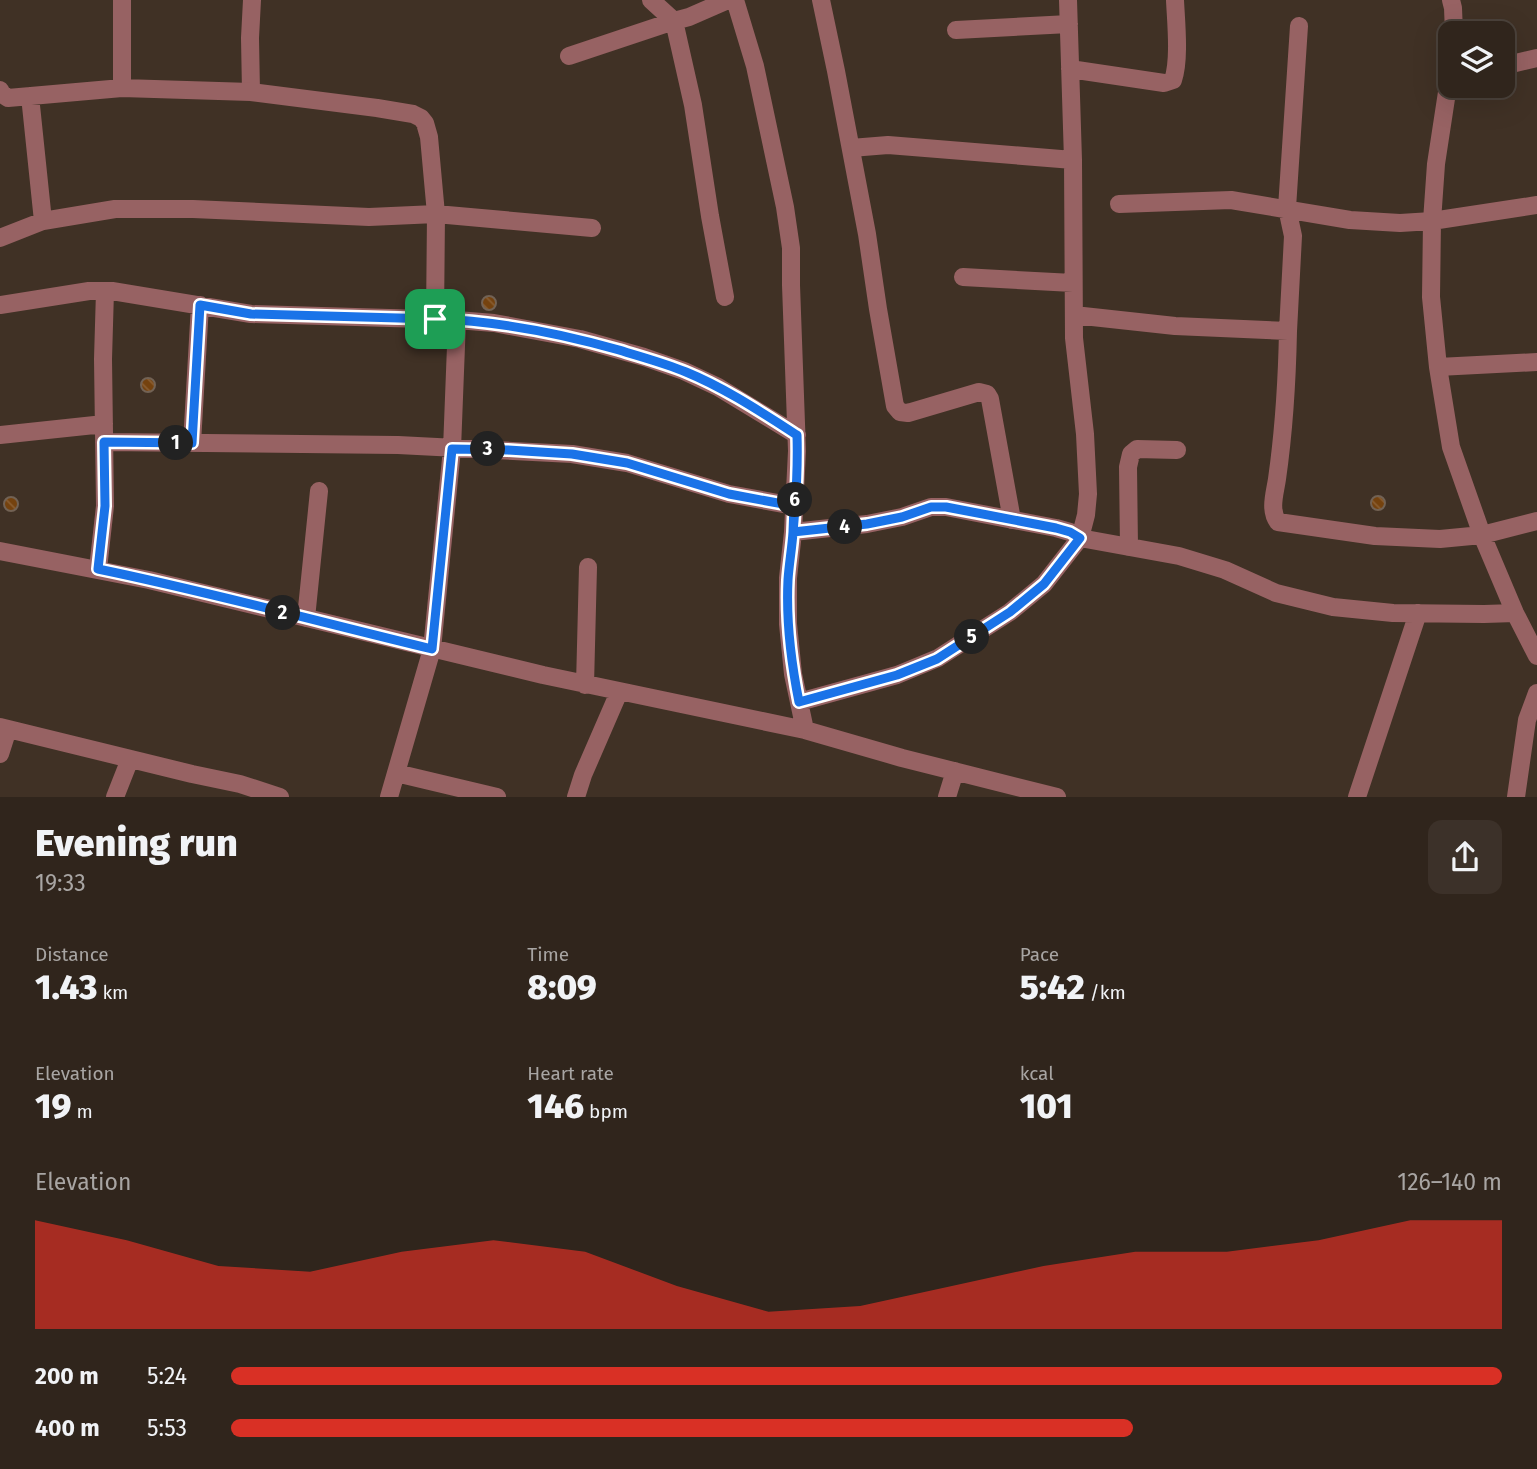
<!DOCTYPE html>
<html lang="en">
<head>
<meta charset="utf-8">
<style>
	:root { --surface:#30251c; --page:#3c3129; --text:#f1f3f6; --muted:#a8a5a3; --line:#4b423b; --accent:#d93025 }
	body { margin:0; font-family:"Fira Sans",sans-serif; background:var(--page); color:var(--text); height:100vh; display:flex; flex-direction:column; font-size:26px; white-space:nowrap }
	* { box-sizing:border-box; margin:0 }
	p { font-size:23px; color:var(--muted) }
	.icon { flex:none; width:38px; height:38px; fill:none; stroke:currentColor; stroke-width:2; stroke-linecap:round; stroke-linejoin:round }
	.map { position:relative; height:797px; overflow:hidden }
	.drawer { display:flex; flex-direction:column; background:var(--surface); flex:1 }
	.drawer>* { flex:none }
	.buttons { position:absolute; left:1438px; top:21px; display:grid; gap:14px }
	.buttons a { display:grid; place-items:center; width:77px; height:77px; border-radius:14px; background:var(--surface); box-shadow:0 7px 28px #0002,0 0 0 2px var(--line); font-size:35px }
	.pin { position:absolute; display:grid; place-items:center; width:60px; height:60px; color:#fff; margin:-30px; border-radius:14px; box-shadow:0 4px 10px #0006 }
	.km { position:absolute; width:35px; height:35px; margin:-18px; border-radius:50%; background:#222; color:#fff; font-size:19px; line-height:35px; text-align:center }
	.round { display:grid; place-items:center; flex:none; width:74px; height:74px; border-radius:14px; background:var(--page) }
	.headline { display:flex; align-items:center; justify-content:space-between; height:119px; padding:0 35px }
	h1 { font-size:38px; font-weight:800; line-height:52px }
	.stats { display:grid; grid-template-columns:repeat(3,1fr); gap:10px; height:119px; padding:7px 35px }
	.stats div { display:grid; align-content:center }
	.stats b { font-size:35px; font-weight:800 }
	.stats small { font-size:19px; font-weight:400 }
	.stats p { font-size:19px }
	.chart { height:196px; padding:14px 35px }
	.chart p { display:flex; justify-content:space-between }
	.chart svg { width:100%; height:126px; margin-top:7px; fill:var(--accent); opacity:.7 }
	ul { padding:0 35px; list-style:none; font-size:23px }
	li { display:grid; grid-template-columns:112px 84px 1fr; align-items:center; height:52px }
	li i { height:18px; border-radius:9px; background:var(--accent) }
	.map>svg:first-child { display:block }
</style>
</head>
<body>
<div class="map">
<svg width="1537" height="797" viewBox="0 0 1537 797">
	<defs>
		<pattern id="building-back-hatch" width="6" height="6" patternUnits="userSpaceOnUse" patternTransform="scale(1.75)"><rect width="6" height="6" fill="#75420e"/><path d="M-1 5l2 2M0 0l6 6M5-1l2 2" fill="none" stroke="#895d31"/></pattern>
	</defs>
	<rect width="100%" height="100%" fill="#403125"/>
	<path fill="url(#building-back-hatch)" stroke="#726254" stroke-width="2" d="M482 303a7 7 0 1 1 14 0a7 7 0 1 1-14 0Z
		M141 385a7 7 0 1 1 14 0a7 7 0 1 1-14 0Z
		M1371 503a7 7 0 1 1 14 0a7 7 0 1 1-14 0Z
		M4 504a7 7 0 1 1 14 0a7 7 0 1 1-14 0Z"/>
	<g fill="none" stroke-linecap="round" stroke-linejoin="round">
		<path stroke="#976263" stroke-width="18" d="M651,0L674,21L689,17L728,0
			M735,0L755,66L785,207L791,248V285L797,451L793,532L788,578V624L793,674L805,730
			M821,0L836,71L867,234L878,309L895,406L900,412L908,413L979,392L987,394L990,399L1012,520
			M1451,0L1453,8L1454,33
			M956,30L1069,24
			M569,56L674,21L693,105L710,216L725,297
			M1451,66L1436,164L1432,221L1431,297L1438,367L1451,447L1482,535L1515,613L1537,656
			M1503,66L1537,58
			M1070,69L1164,83L1173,80C1180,60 1176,22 1175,0
			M122,88V0
			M0,90L2,94L8,98L122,88L251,92L377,108L413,114L421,118L425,123L429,137L436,214L435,319
			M251,92L250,38L252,0
			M30,96L43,221
			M851,148L888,145L1073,160
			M1119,204L1231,200L1350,220L1400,223L1432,221L1537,205
			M0,238L43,221L115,209H193L369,217L436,214L592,228
			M963,277L1073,283
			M0,305L89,291H112L251,314L457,320L494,323L580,339L644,357L684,371L718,387L797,435
			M1074,315L1175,326L1288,331L1293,236L1287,208L1299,26
			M1288,331C1287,381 1284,430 1277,479C1275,493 1269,510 1278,522L1375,536L1440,539L1482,535L1537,521
			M1438,367L1537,362
			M0,435L104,424
			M104,442L398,445L572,454L627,463L729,494L794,506
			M192,443L200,305
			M793,532L867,524L902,517L931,507H946L1056,528L1070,532L1080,538L1179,556L1225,570L1276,593L1333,607L1393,613L1484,614L1515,613
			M1129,547L1128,467L1131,454L1137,449L1177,450
			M0,551L149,580L543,675L805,730L902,758L1057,797
			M98,569L105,506L103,359L105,291
			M306,618L319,491
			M585,685L588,567
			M799,702L897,675L938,658L1010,612L1044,584L1080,538L1086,515L1088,494L1085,434L1074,338L1073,160L1068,0
			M0,727L192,774L240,784L280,797
			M0,754L8,729
			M396,773L497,797
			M115,797L130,759
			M389,797L432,649L452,449L457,320
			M576,797L583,775L619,692
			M947,797L955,771
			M1357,797L1418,613
			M1516,797L1527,720L1537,693"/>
	</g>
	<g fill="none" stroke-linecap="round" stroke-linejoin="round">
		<g stroke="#fff" stroke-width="14">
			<path id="route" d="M435,319L251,314L200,305L192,443L104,442L105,506L98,569C210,592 320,622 432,649L452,449L508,450L572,454L627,463L729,494L794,506L793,532L867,524L902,517L931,507H946L1056,528L1070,532L1080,538L1044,584L1010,612L937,659L897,675L799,702C791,662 786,621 788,580C789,564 792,548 793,532C796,500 798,467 797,435C761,412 725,388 686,372C664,363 641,357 619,350C559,333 498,321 435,319"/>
		</g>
		<use href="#route" stroke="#1a73e8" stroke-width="9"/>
	</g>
</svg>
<div class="buttons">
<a><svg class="icon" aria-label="layers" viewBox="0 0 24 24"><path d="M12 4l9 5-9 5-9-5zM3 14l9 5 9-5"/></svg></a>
</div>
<div class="pin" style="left:435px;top:319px;background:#1e9e55"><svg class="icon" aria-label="arrive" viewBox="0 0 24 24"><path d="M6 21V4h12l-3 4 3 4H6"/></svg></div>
<b class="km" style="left:176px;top:443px">1</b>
<b class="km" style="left:283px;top:613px">2</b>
<b class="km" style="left:488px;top:449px">3</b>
<b class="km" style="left:845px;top:527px">4</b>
<b class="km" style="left:972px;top:637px">5</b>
<b class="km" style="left:795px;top:500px">6</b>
</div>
<section class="drawer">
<div class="headline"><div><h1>Evening run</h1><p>19:33</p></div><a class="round"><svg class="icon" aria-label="share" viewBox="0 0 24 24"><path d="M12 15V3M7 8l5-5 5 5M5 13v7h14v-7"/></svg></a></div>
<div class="stats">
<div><p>Distance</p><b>1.43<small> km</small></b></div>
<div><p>Time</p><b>8:09</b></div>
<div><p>Pace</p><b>5:42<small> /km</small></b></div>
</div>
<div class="stats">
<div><p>Elevation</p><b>19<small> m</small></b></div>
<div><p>Heart rate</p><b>146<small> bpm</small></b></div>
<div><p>kcal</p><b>101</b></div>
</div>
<div class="chart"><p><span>Elevation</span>126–140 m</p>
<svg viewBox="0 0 160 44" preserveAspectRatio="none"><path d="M0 44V6L10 13L20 22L30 24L40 17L50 13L60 17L70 29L80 38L90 36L100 29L110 22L120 17L130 17L140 13L150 6L160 6V44z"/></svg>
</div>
<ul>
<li><b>200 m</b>5:24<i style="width:100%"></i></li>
<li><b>400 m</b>5:53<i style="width:71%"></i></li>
</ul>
</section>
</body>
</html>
